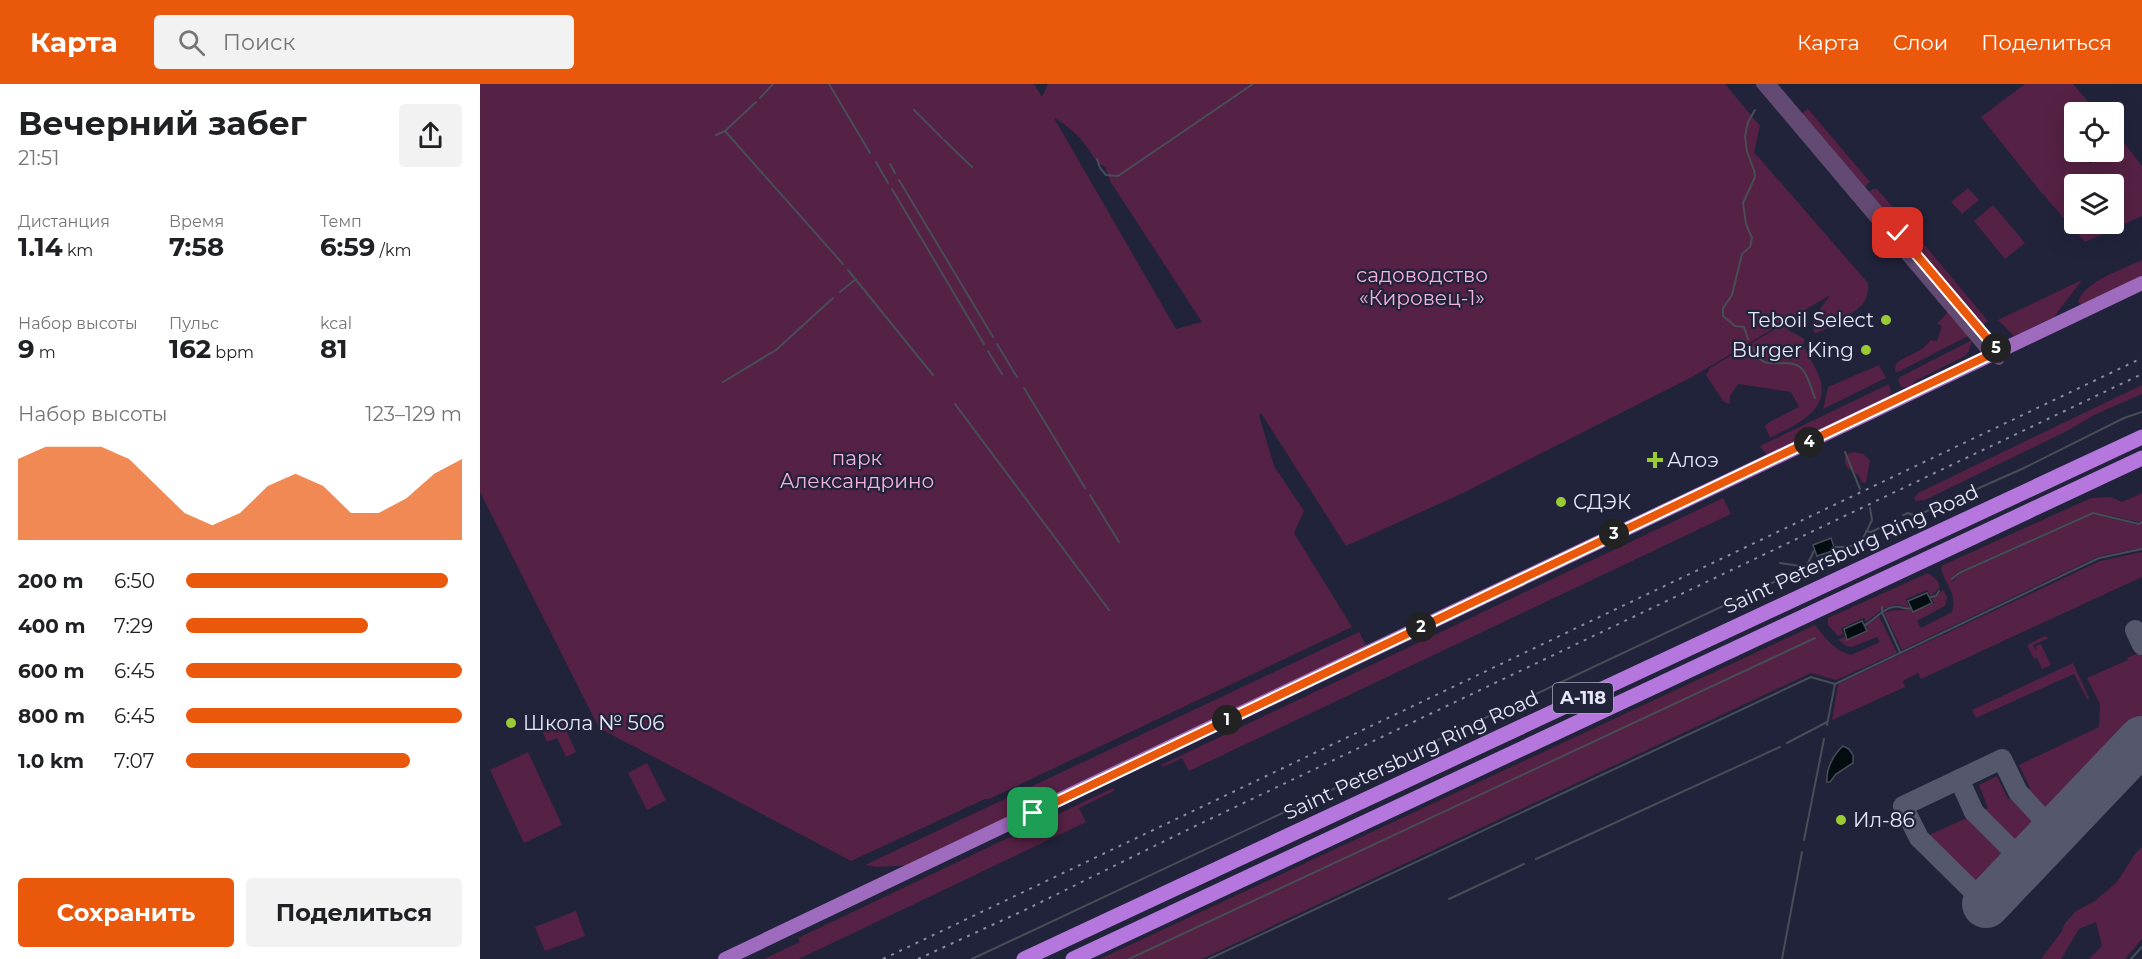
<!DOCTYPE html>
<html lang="ru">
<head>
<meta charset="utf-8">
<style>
	:root { --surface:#fff; --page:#f2f2f2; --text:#202124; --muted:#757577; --accent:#ea580c }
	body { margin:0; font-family:Montserrat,sans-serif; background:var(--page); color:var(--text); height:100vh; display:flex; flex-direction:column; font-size:22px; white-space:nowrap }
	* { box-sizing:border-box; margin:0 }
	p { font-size:20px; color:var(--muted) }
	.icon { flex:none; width:33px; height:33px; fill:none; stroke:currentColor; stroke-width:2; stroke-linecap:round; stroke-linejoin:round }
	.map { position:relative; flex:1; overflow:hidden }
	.side { display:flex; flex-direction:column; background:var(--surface); width:480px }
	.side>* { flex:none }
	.controls { position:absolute; left:1584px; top:18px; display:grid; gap:12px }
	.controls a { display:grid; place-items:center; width:60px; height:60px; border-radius:6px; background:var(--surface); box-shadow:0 6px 24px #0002; font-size:30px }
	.pin { position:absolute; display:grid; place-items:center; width:51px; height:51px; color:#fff; margin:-26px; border-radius:12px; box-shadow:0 3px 9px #0006 }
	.km { position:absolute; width:30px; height:30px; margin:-15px; border-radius:50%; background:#222; color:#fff; font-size:16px; line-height:30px; text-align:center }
	.round { display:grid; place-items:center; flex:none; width:63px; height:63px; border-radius:6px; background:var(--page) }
	.summary { display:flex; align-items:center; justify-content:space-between; height:102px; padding:0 18px }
	h1 { font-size:33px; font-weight:700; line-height:45px }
	.stats { display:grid; grid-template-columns:repeat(3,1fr); gap:9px; height:102px; padding:6px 18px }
	.stats div { display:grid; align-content:center }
	.stats b { font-size:26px; font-weight:700 }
	.stats small { font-size:16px; font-weight:400 }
	.stats p { font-size:16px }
	.chart { height:168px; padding:12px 18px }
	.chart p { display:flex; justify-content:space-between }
	.chart svg { width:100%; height:108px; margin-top:6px; fill:var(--accent); opacity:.7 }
	.action { display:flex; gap:12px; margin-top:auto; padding:12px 18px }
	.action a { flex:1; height:69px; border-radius:6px; background:var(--accent); color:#fff; font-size:24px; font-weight:700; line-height:69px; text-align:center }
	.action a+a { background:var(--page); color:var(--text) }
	ul { padding:0 18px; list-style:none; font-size:20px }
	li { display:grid; grid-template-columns:96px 72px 1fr; align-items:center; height:45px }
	li i { height:15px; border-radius:8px; background:var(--accent) }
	header { display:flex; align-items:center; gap:36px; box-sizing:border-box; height:84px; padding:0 30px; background:var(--accent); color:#fff }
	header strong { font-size:28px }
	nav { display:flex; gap:33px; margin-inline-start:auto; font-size:21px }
	.search { width:420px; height:54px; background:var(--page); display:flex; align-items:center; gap:15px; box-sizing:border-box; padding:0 21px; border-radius:6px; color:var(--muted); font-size:22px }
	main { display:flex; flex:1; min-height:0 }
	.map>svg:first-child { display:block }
</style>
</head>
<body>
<header>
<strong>Карта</strong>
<div class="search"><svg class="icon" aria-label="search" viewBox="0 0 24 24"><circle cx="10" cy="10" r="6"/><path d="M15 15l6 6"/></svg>Поиск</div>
<nav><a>Карта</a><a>Слои</a><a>Поделиться</a></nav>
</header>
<main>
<section class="side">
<div class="summary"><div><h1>Вечерний забег</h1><p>21:51</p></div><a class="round"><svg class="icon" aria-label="share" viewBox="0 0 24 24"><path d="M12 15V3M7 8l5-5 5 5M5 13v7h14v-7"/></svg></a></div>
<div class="stats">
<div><p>Дистанция</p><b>1.14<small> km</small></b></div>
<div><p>Время</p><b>7:58</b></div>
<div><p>Темп</p><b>6:59<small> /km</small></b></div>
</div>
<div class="stats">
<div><p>Набор высоты</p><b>9<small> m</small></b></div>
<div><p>Пульс</p><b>162<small> bpm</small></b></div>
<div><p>kcal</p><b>81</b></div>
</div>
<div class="chart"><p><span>Набор высоты</span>123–129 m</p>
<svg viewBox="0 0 160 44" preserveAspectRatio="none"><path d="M0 44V11L10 6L20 6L30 6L40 11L50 22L60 33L70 38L80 33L90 22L100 17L110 22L120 33L130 33L140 27L150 17L160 11V44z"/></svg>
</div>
<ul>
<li><b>200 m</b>6:50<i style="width:95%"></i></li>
<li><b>400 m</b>7:29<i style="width:66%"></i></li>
<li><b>600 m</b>6:45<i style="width:100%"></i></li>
<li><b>800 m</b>6:45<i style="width:100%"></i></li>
<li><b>1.0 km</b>7:07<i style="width:81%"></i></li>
</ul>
<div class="action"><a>Сохранить</a><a>Поделиться</a></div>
</section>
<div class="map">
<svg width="1662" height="875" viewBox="0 0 1662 875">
	<rect width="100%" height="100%" fill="#21233b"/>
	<path fill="#552144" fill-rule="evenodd" d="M0,0H554L562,13L568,0H1245L1280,42L1274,68L1388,199C1390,223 1374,227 1356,238C1349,242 1343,248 1334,249L1333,236L1350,211L1212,293L983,409L866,462L781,329L779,331L794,382L824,427L814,449L872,543L509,715H505L371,777L119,644L0,408ZM574,34C584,39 596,49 603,58C611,67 614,78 625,83L630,97L722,238L696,245Z
		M1545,0H1593L1617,28H1594V68H1627L1609,78L1604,74L1610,80L1645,60L1662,82V132L1605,158L1560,107L1501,33ZM1594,100H1634V140H1594Z
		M1328,25L1390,98L1385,103L1322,30Z
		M1488,104L1499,116L1482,130L1471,118Z
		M1393,105H1397L1415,126V130L1410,134L1389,108Z
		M1513,121L1545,159L1525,175L1494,137Z
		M1419,134L1423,135L1508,237L1502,242L1484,217L1482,218L1414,138Z
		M1662,176V195L1603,222L1598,218C1604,197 1644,185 1662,176Z
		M1602,196L1574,233L1534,252L1518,236Z
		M1468,228L1488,252L1418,288L1415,287L1416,280C1427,270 1443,269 1450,256L1457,257L1462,242L1457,240Z
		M1302,241H1305L1310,247L1325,255L1323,261C1328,273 1336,282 1340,295C1351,327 1313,342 1290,354L1285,342L1288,339L1319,323L1311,308L1258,300L1250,312V319L1248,320L1243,317L1226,291L1230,284Z
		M1492,256L1489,267L1485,272L1435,297L1431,303H1421L1418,296L1420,293Z
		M1399,281L1406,294L1343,325L1348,303Z
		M1409,300L1411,308L1408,313L1287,371L1280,362Z
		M1662,301V310L1616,330L1587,347L1445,416L1436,417L1434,415L1438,409Z
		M1374,368L1383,370L1390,376L1386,399H1383C1381,397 1380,394 1378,391C1370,384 1364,386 1365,373L1369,369Z
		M1662,409V437L1659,438L1613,428L1478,488L1471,495L1473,497L1479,490L1613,430L1658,441L1662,439V464L1619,472L1422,566L1404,529C1414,524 1422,528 1432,524L1434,527L1454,519L1452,515L1463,506L1467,513L1465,522L1437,537L1441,544L1472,528C1478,507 1463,500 1461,482L1611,414L1631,413L1642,418Z
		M1243,414L1251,430L709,687L702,674L683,683L681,681Z
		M1662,468V493L1441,595L1438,589L1423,597L1425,603L1352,636L1358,600L1620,477Z
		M1448,489L1457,496L1460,503L1451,512L1447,506L1426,515L1429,524L1417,520L1401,526L1386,538L1384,534L1361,544L1363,550L1358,552L1348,541V534Z
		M1399,532L1417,569L1356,596L1331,589L722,875H620L1335,541C1347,555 1352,565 1371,571L1400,558L1397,553L1372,563L1367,562L1358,556L1364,553L1367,556L1388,547L1386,541Z
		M879,548L888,565L436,781L396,783L385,781Z
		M1565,552L1569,554L1553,561L1556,567V562L1561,560L1571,581L1562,585L1557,574L1554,575L1547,561Z
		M1660,568L1662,572V638L1574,730L1565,731L1543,708L1550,704L1539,681L1619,643L1620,620L1607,594L1648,576L1647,574Z
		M1593,579L1609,614L1607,615L1594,590L1496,634L1492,626Z
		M82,637L96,668L86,673L77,654L67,658L62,647Z
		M48,668L82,741L44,759L10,686Z
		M167,679L186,716L167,726L148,689Z
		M1517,692L1528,715L1535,712L1558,737L1559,746L1544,762H1536L1500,727L1508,724L1499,701Z
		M633,704L634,707L599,724L606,738L319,875H284L320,858L318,854Z
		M1491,732L1528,769V778L1504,803H1495L1445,753Z
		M1662,763V855L1645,875H1609L1622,862L1616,838L1599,845L1581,875H1561L1582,847L1585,839L1596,827L1615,817L1637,798L1655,770Z
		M96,827L105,852L65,867L55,843Z"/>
	<path fill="#030d11" stroke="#474e56" stroke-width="1.5" d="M1351,454L1355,466L1337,472L1333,461Z
		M1447,509L1452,519L1433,528L1428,517Z
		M1382,537L1387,547L1367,556L1364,545Z
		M1363,662L1369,665L1373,671V679L1356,690L1350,698H1347C1346,685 1353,671 1363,662Z"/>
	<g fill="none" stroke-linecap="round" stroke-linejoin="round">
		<path stroke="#474e56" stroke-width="2" d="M349,0L390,69
			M280,14L293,0
			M434,26L462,54
			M245,47L363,180
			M236,51L245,47L276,18
			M464,56L492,83
			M617,75L620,84L626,91L638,92L773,0
			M396,78L408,99
			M410,80L415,89
			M419,96L513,253
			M412,105L504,260
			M368,186L453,291
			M360,208L376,195
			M1268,255L1264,243L1255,242L1243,232V224L1252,211L1262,170L1270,163L1272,154L1266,140L1263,119L1275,93L1274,86L1267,68L1265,52L1268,38L1275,26
			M517,260L537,293
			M1271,262C1274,265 1276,271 1279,274C1288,285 1309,274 1320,283C1328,289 1331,305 1335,314
			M508,267L522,290
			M243,298L296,266L353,214
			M544,304L605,404
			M475,320L629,526
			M1365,368L1380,405
			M610,411L639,458
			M1423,431L1428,429L1436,432L1544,384L1644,334L1662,328
			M1386,447L1391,448L1408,440
			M1354,463C1381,464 1381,459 1392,436L1390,424
			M1300,479L1326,483
			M1472,495L1479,489L1613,429L1659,440L1662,438
			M1451,513L1456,512L1459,507
			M1402,523V528L1420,568
			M1385,541C1395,536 1400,526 1413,523C1419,521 1424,526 1431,524
			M1347,641L1355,600
			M1307,659L1347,638
			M1324,756L1344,655
			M1056,775L1300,663
			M969,815L1044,780
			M492,875L1326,483L1334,467
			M649,875L1335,554
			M729,875L1331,593L1355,600L1619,474L1662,465
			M1302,875L1322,768
			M1651,875L1662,863"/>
		<path stroke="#55576d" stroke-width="20" d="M1655,546L1662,561
			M1479,695L1494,728L1545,779
			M1506,820L1439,754L1423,722L1522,675L1538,708L1575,748"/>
		<path stroke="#55576d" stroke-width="48" d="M1506,820L1662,656"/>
		<path stroke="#624a72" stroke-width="10" d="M1281,0L1510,271L1519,276
			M1291,0L1518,267L1519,273"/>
		<path stroke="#9e6bbe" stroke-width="14" d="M245,875L1662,199"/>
		<path stroke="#b577dd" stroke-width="15" d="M544,875L1662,353
			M593,875L1662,374"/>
		<path stroke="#898b9f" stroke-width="2" stroke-dasharray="3 6" stroke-linecap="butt" d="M403,875L1662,274
			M438,875L547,825L705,747L1662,290"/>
	</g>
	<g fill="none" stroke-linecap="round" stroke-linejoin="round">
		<g stroke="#fff" stroke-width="12">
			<path id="route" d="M553,729L1518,267L1418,149"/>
		</g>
		<use href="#route" stroke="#ea580c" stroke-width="8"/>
	</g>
	<g fill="#9acb34" stroke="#21233b" stroke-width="2">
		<circle cx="1406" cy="236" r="6"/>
		<circle cx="1386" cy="266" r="6"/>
		<path d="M1172 367h6v6h6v6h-6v6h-6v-6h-6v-6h6z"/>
		<circle cx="1081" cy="418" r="6"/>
		<circle cx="31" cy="639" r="6"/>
		<circle cx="1361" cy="736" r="6"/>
	</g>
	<g text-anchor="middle" stroke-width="4.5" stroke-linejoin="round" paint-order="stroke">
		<rect fill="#21233b" stroke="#aaacbf" stroke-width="1.5" x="1073" y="599" width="60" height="30" rx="4.5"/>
		<g font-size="18" font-weight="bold" fill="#e5e7f8">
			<text x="1103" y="620">А-118</text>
		</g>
		<g font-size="20" fill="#f8b0dd" stroke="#21233b">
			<text x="942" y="198">садоводство<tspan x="942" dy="23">«Кировец-1»</tspan></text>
			<text x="377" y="381">парк<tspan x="377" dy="23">Александрино</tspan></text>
		</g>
		<g font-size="20" fill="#e5e7f8" stroke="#21233b" text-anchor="start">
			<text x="1394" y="243" text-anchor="end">Teboil Select</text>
			<text x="1374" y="273" text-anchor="end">Burger King</text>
			<text x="1187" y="383">Алоэ</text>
			<text x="1093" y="425">СДЭК</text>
			<text x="43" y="646">Школа № 506</text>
			<text x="1373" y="743">Ил-86</text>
		</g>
		<g font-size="20" fill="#e5e7f8" stroke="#21233b">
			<text transform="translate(1371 465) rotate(-25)" y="7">Saint Petersburg Ring Road</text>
			<text transform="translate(931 671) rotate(-25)" y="7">Saint Petersburg Ring Road</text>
		</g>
	</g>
</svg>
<div class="controls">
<a><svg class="icon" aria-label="locate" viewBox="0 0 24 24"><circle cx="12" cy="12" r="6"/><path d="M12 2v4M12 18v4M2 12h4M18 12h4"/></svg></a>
<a><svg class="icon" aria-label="layers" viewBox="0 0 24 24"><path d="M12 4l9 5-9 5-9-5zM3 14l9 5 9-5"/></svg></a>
</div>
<div class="pin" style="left:553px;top:729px;background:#1e9e55"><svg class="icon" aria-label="arrive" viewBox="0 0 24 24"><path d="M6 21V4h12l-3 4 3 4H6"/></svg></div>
<div class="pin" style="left:1418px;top:149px;background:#d93025"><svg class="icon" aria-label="check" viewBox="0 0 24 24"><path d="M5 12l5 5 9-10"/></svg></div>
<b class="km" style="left:747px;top:636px">1</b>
<b class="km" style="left:941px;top:543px">2</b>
<b class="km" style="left:1134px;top:450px">3</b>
<b class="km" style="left:1329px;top:358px">4</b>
<b class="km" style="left:1516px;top:264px">5</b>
</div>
</main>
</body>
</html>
